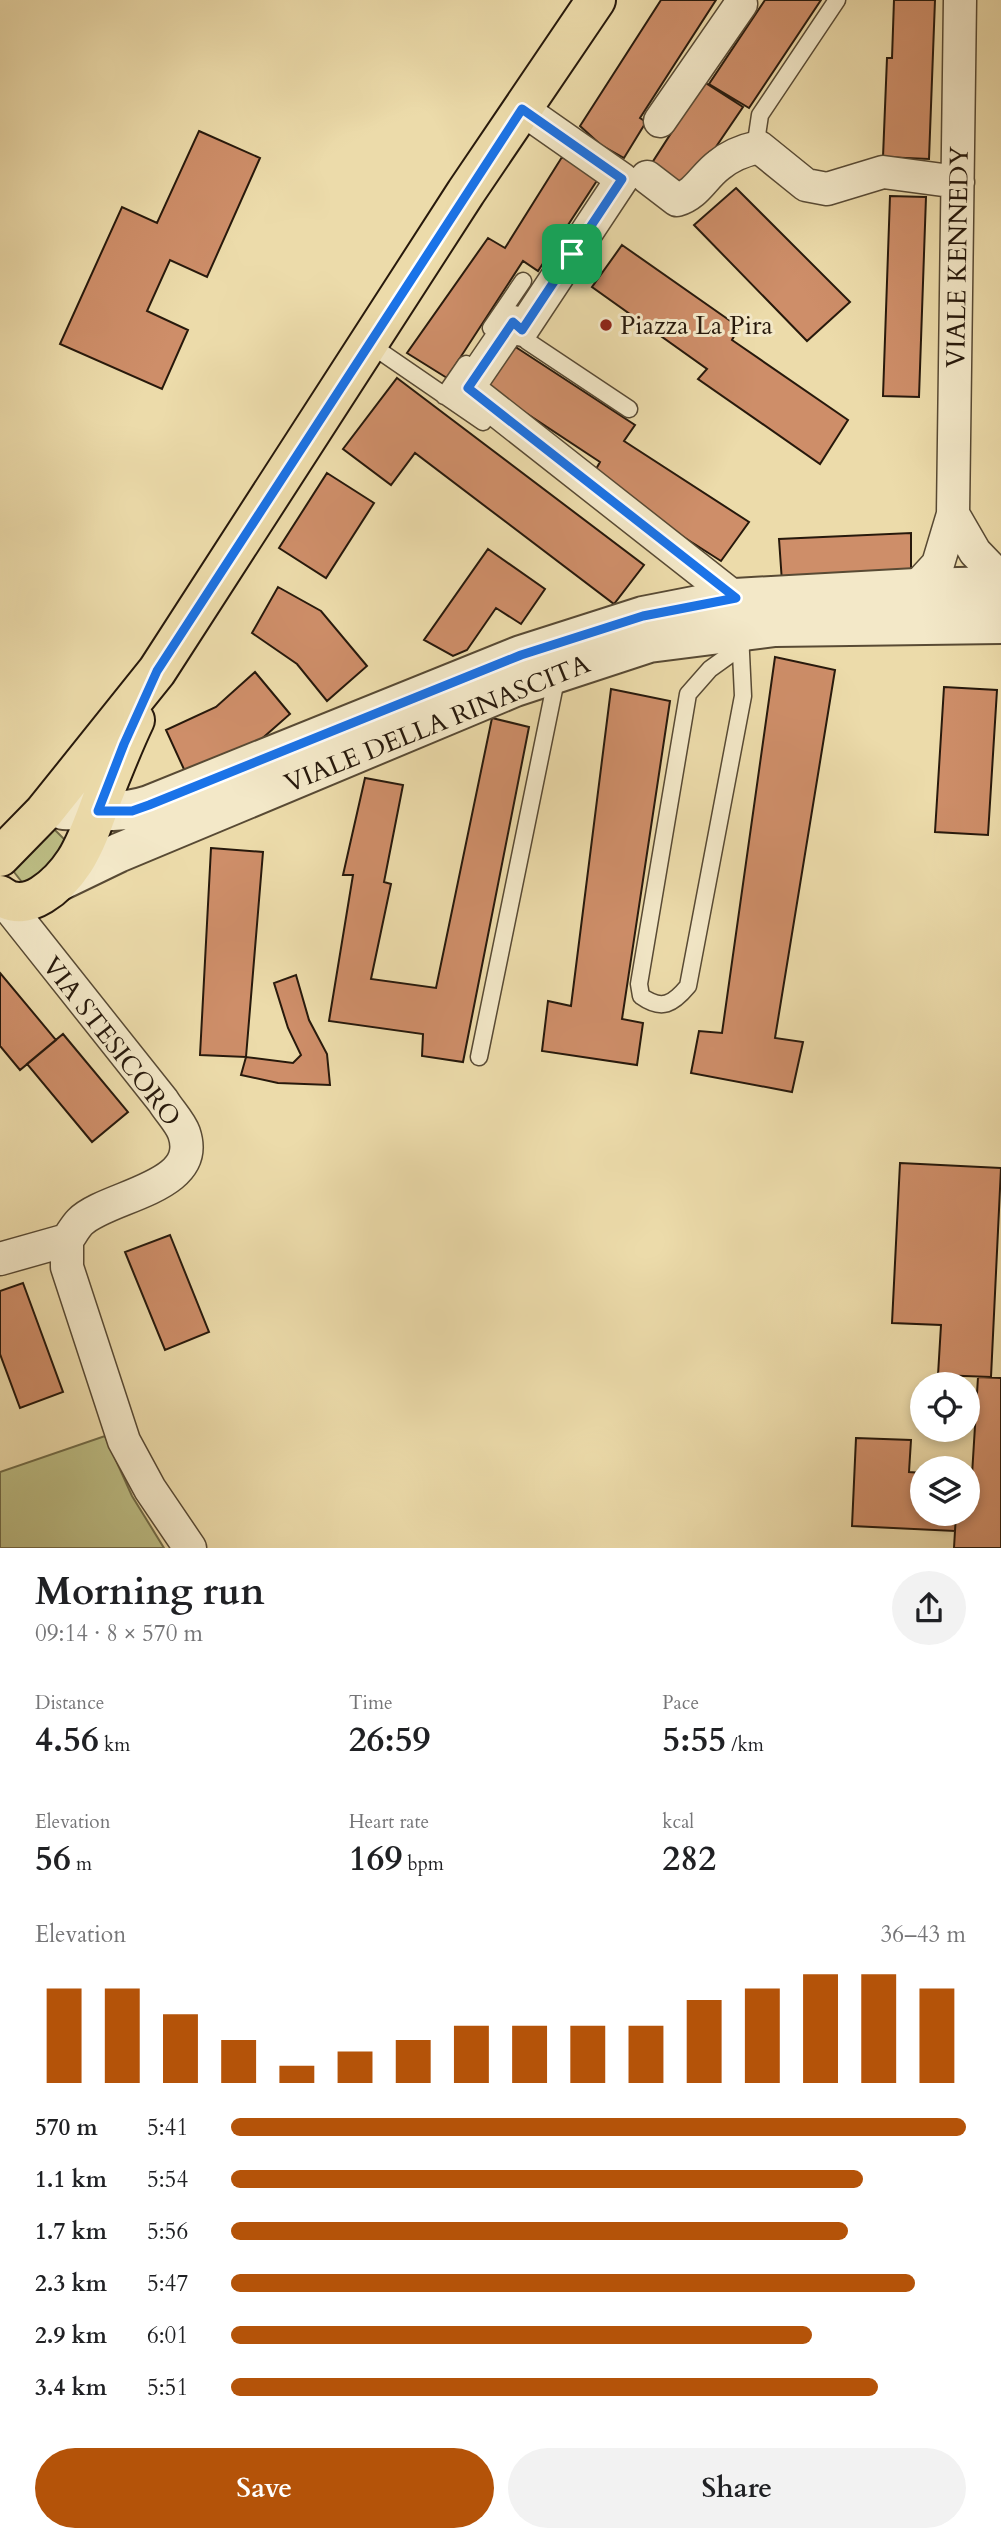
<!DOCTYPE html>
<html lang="en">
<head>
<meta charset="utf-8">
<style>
	:root { --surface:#fff; --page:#f2f2f2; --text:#202124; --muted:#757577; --accent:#b45309 }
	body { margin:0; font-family:Cardo,serif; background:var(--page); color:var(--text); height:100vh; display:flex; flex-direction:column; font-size:26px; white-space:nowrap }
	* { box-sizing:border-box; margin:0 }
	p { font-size:23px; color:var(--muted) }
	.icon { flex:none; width:38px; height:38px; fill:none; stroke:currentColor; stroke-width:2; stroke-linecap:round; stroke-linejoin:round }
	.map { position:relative; height:1548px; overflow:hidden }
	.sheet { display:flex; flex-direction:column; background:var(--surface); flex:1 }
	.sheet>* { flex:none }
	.fabs { position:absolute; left:910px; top:1372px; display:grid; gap:14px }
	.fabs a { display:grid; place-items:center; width:70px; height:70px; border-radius:50%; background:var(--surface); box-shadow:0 4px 10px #0003; font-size:35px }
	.pin { position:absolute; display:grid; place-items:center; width:60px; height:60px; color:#fff; margin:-30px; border-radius:14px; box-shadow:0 4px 10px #0006 }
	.round { display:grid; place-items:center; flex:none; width:74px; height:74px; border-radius:37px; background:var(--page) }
	.headline { display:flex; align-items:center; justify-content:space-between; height:119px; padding:0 35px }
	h1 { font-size:38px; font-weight:700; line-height:52px }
	.stats { display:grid; grid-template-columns:repeat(3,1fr); gap:10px; height:119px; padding:7px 35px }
	.stats div { display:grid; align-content:center }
	.stats b { font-size:35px; font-weight:700 }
	.stats small { font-size:19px; font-weight:400 }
	.stats p { font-size:19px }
	.chart { height:196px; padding:14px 35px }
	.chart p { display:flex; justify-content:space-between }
	.chart svg { width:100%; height:126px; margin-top:7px; stroke:var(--accent); stroke-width:6 }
	.button { display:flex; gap:14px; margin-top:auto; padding:14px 35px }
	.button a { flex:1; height:80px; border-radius:42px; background:var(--accent); color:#fff; font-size:28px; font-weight:700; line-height:80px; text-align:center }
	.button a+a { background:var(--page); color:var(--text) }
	ul { padding:0 35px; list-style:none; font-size:23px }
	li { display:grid; grid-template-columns:112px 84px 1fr; align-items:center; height:52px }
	li i { height:18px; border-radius:9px; background:var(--accent) }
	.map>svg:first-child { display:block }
</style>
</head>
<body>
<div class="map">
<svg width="1001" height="1548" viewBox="0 0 1001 1548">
	<rect width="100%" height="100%" fill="#ecdbaa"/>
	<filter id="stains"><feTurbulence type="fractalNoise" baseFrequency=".00286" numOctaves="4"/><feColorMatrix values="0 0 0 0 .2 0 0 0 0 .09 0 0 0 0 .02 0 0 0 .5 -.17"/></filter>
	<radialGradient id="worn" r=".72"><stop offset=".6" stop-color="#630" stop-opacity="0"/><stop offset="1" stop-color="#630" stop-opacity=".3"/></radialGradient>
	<path fill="#bdbe85" stroke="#726c48" stroke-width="2" d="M54,829L66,841L68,847L25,886L14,872V867Z
		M105,1436L132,1496L164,1548H0V1472Z"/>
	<path fill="#ce8e69" stroke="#27190c" stroke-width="2" d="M661,0H716L640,118L646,122L624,158L601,145L580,126Z
		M765,0H821L749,108L709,84Z
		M894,0H935L929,159L883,157L887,58H892Z
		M704,82L743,107L688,188L650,166Z
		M199,131L260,158L207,277L170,260L147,311L188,330L162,389L60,344L122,207L157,223Z
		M562,157L598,179L538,271L523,261L447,378L407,353L488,238L505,248Z
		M736,188L850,302L807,341L694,225Z
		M890,196L926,197L919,397L883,396Z
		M622,245L739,327L732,340L848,420L820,464L698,379L707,369L592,287Z
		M511,344L635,425L624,441L749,522L721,561L591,478L600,462L485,386Z
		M397,378L644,565L614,604L415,453L391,485L343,449Z
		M327,473L374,503L326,578L279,548Z
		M911,533V573L782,582L779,539Z
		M488,549L545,589L521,624L496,608L467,650L453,656L424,640Z
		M278,587L321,611L367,666L327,701L297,664L252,633Z
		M775,657L835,670L775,1038L803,1042L792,1092L691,1073L699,1031L722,1033Z
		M255,672L290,714L241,757L188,778L166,730L216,707Z
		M944,687L997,690L988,835L935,832Z
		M611,689L670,701L622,1019L643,1023L637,1065L542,1051L548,1001L571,1006Z
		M492,718L529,727L463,1062L422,1056L423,1034L329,1021L353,875H343L365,778L403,785L384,882L391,884L371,979L436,988Z
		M211,848L263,852L246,1057L200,1055Z
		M0,973L56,1040L20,1070L0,1046Z
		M296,975L309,1020L327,1054L330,1085L278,1083L241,1075L246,1057L293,1063L301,1055L288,1028L274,983Z
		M63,1034L128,1112L92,1142L27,1064Z
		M900,1163L1001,1168L991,1377L938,1375L941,1325L892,1323Z
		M170,1235L209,1332L165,1350L125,1252Z
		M23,1283L63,1392L20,1408L0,1354V1291Z
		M978,1377L1001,1378V1548H954L956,1514H968V1475H972Z
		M856,1438L911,1440L909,1472L922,1473V1514H956L955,1531L852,1526Z"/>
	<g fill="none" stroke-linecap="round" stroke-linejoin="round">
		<g stroke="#584a34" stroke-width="19">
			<path id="service" d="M759,147L757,135L760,115L837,0
				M491,328L523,281
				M522,330L527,341L629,409
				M368,343L483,422
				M444,396L466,364
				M740,632L743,696L688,986C673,1004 662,1011 641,996L639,984L688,694L710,669L742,646
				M479,1057L557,675"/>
		</g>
		<g stroke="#584a34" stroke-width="35">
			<path id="minor" d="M522,109L622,179L522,330L513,322L468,388L735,598
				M660,121L741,4
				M647,177L677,200C697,194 703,177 719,165C731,155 745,150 759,147L806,185L827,189L883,172L958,182
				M953,514L960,0
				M916,588L938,564L953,514L975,552L1001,579
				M0,896L163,1101C169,1111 180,1122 184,1133C203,1189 107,1195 80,1222C75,1227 71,1235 67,1240
				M67,1240V1267L124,1441L150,1489L190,1548
				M0,1259L67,1240"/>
		</g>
		<g stroke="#584a34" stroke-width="42">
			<path id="tertiary" d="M63,810C92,811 121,814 149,805L521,655L643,616L735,598L916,588L1001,586
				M58,882L118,853L515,687L649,643L775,627L1001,624"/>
		</g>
		<g stroke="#27190c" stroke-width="42">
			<path id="primary" d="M0,857L44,812L157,671L466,192L596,0
				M0,895C26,917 60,884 75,861C87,842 95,818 103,796C113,771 123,745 135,720"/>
		</g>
		<use href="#service" stroke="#f3e8c8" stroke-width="16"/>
		<use href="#minor" stroke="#f3e8c8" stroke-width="32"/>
		<use href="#tertiary" stroke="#f3e8c8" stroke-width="38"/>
		<use href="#primary" stroke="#ecdbaa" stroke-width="38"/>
	</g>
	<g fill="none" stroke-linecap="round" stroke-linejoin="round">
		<g stroke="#fff" stroke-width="14">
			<path id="route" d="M522,109L622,179L522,330L513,322L468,388L736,598L643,616L521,655L149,805L132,811H98L124,744L157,671Z"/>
		</g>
		<use href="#route" stroke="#1a73e8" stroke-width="9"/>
	</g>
	<circle fill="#8f2418" stroke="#f3e8c8" stroke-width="2.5" cx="606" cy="325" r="7"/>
	<g text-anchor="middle" stroke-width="6" stroke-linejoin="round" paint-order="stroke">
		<g font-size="26" fill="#27190c" stroke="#f3e8c8">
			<text transform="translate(957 257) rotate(-89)" y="9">VIALE KENNEDY</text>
			<text transform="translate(437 723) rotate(-22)" y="9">VIALE DELLA RINASCITA</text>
			<text transform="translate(112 1041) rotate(52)" y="9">VIA STESICORO</text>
		</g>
		<g font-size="26" fill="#27190c" stroke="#f3e8c8" text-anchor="start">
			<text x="620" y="334">Piazza La Pira</text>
		</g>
	</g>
	<rect width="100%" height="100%" filter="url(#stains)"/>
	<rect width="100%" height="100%" fill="url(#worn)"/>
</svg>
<div class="fabs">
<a><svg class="icon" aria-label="locate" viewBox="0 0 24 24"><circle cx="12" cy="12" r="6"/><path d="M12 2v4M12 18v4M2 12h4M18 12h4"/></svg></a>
<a><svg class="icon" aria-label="layers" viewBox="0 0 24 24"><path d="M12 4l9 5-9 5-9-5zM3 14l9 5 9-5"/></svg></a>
</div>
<div class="pin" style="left:572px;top:254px;background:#1e9e55"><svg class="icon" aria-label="arrive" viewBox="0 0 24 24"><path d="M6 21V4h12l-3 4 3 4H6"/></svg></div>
</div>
<section class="sheet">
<div class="headline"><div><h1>Morning run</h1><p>09:14 · 8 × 570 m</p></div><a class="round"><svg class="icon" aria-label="share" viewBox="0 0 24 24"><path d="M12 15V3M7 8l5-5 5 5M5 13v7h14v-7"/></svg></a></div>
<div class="stats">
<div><p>Distance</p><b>4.56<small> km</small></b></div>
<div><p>Time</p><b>26:59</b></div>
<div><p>Pace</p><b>5:55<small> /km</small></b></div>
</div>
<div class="stats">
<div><p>Elevation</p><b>56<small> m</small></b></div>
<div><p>Heart rate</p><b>169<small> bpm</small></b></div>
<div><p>kcal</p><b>282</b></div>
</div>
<div class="chart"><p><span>Elevation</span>36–43 m</p>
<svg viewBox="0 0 160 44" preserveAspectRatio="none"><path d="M5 44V11M15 44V11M25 44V20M35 44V29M45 44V38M55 44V33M65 44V29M75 44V24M85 44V24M95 44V24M105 44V24M115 44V15M125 44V11M135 44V6M145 44V6M155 44V11"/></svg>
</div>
<ul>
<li><b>570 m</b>5:41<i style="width:100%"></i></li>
<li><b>1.1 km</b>5:54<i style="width:86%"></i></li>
<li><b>1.7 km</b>5:56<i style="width:84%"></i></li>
<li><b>2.3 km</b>5:47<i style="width:93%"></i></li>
<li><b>2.9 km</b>6:01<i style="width:79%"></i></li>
<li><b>3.4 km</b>5:51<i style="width:88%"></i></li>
</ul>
<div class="button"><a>Save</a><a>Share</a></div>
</section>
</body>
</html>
